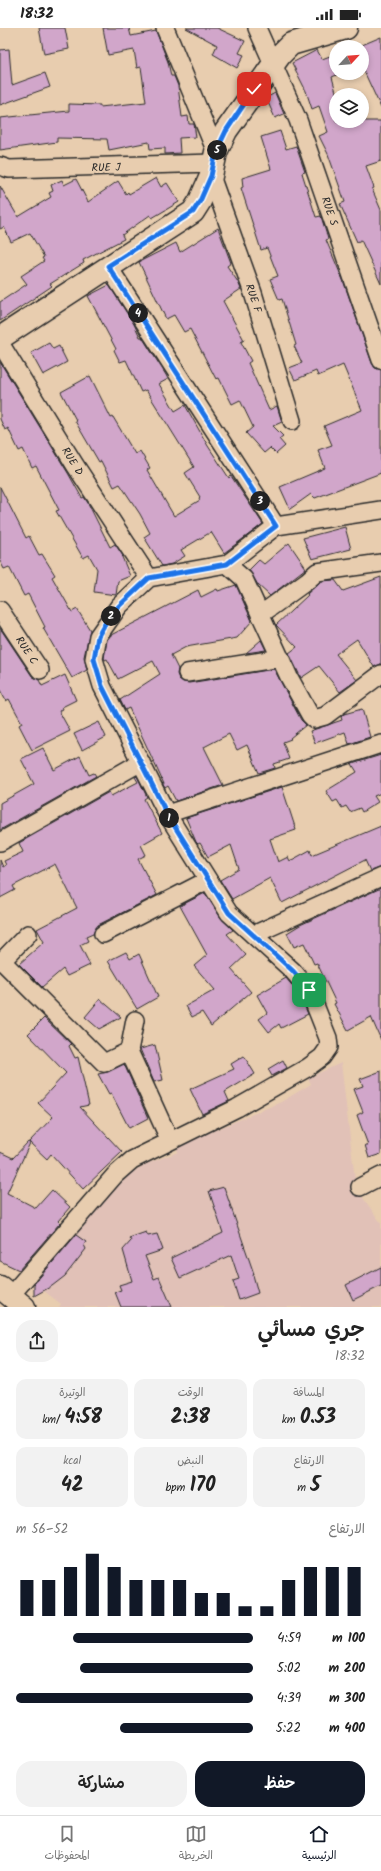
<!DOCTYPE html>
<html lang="ar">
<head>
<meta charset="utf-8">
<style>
	:root { --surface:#fff; --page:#f2f2f2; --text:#222; --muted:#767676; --line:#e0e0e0; --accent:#111827 }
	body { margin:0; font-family:Kalam,"Playpen Sans Arabic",sans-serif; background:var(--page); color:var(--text); direction:rtl; height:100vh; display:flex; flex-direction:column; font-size:15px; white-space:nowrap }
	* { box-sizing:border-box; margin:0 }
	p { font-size:13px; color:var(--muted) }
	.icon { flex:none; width:22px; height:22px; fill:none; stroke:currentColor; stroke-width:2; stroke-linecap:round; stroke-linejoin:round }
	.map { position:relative; height:1279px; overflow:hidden; direction:ltr }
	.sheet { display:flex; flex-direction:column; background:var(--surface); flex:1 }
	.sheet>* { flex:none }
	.needle { width:26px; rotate:64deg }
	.buttons { position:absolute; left:329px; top:12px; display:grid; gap:8px }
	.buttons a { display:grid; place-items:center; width:40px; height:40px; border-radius:50%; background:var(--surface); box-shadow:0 2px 6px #0003; font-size:20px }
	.pin { position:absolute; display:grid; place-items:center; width:34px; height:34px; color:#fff; margin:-17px; border-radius:8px; box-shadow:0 2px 6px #0006 }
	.km { position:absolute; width:20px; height:20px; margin:-10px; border-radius:50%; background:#222; color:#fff; font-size:11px; line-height:20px; text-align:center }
	.round { display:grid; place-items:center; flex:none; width:42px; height:42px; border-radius:16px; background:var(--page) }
	.headline { display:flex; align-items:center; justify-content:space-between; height:68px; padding:0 16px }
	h1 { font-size:22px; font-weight:600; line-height:30px }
	.metrics { display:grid; grid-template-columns:repeat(3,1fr); gap:6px; height:68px; padding:4px 16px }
	.metrics div { display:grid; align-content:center; border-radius:10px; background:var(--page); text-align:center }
	.metrics b { font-size:20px; font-weight:600 }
	.metrics small { font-size:11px; font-weight:400 }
	.metrics p { font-size:11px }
	.chart { height:112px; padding:8px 16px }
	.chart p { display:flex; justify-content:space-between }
	.chart svg { width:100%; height:72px; margin-top:4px; stroke:var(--accent); stroke-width:6 }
	.cta { display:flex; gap:8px; margin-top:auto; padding:8px 16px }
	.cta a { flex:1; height:46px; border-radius:16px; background:var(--accent); color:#fff; font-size:16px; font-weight:600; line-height:46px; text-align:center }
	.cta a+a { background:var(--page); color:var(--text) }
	ul { padding:0 16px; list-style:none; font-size:13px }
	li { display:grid; grid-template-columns:64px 48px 1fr; align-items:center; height:30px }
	li i { height:10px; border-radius:5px; background:var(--accent) }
	.status { display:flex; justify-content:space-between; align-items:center; height:28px; padding:0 20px; background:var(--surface); direction:ltr }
	.status svg { height:11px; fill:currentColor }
	.tab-bar { display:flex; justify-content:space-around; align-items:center; height:56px; border-top:1px solid var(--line); background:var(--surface); font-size:11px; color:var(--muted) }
	.tab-bar a { display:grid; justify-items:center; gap:2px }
	.tab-bar .active { color:var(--accent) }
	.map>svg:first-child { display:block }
</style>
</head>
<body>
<div class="status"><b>18:32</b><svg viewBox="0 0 49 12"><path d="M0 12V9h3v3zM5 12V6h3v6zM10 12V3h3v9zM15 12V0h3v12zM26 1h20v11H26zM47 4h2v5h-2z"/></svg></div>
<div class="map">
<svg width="381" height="1279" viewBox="0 0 381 1279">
	<rect width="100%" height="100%" fill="#e8cdaf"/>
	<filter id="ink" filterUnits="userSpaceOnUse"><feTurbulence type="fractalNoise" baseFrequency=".025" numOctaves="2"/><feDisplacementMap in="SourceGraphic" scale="8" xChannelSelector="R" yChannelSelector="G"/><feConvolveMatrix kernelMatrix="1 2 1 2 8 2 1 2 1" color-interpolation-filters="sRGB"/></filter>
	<g filter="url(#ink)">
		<path fill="#e1c1b7" d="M341,1035L356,1160L381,1195V1279H59L61,1276L44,1263L34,1268V1255L75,1206L129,1146L146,1136L178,1124L176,1119L281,1074L311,1056L308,1050Z"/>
		<path fill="#d1a6ca" stroke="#2b2b2b" d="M39,0H65L69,21L44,26Z
			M103,0H129L131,8L156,3L168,34L171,48H174L178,58L182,89L188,88L189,96H194L196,109L179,110L180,125L165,126V120L150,121L149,114L109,122L107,111L57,110V114L0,122V90L69,83V76L100,77V79L146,74L141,39L137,40L134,22L108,27Z
			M186,0H217L245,13L239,25L244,27L237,40L213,26L217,17Z
			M381,9V80L362,39V17Z
			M9,21L12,57L45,45L50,59L0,77V22Z
			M317,22L322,31L330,28L336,40V45L339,46L332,49L336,64V93H381V133L366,138L374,160L372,161L381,182V256L361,212L357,214L340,176L345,174L328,126L319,108L328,104L319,78L312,81L306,63L292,35Z
			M275,65L284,86L275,90L266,70Z
			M280,103L286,121L296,118L305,144L302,145L316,189L321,188L328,211L326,212L343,252L372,335L375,340L381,342V445L315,470L311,466L290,481L280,459L325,440L318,422L332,417L324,398L362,382L343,337L318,348L316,343L295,352L289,340L302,335L294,318L296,317L282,271L279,272L270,251L278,248L267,220L261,222L241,160L243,159L242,150L271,141L261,109Z
			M156,150L161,159L167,155L179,174L152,190L150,187L122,207L124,211L83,232L84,235L50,256L52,258L0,293V274L27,256L21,248L44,233L42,230L44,229L30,205L11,214L4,199L0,201V158L18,189L51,169L49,165L53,163L51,157L62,152L64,157L76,151L88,174L118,153L126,166L128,164L129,166Z
			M218,200L231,235L227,238L238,254L241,261L223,273L244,312L241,314L251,333L248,335L269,382L277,378L282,394L273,398L283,408L279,411L285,418L276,426L270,420L264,425L246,405L253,399L240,372L232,376L219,350L216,351L190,301L184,304L174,287L166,291L139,234L176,215L180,224Z
			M109,257L134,296L140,309H142L166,347L168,351L159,356L175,383L185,377L208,418L229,450L231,448L263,496L224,525L211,504L181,522L185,528L172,536L162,538L144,509L150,505L140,486L120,456L114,459L101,433L99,434L75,393L76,392L61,364L90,348L111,390L113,389L135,426L140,423L150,440L147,442L174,488L200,472L199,470L200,469L185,445L194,439L146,362L141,364L126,332L120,334L114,322L116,321L88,268Z
			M49,315L53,321L59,318L67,334L43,347L31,325Z
			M0,334L68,445L82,470L84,469L88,475L110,519L115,516L123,528L122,529L130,548L118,553L116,567L94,564L97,541L89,527L83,530L56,483L59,482L36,438L32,440L23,421L19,423L8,400L5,402L0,391Z
			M0,459L26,510L29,508L39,527L42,526L55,547L52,549L72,584L77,581L90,602L84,629L87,642L72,650L43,600L45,599L28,566L24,568L9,539L4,541L0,533Z
			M345,499L351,521L312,531L303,510Z
			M289,515L306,540L270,568L258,557L249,542L259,532L264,536Z
			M381,549V636L374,639L357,611L336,626L357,652L340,664L319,638L301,650L289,625L297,619L276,597L308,567L307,566L321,553L335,552L343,563Z
			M236,557L252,593L237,610L186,619L171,627L178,641L177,646L179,651L183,654L189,655L274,641L301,692L306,697L290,710L291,711L283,714L289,731L274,736L275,740L259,745L247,717L237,722L229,706L204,719L223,757L176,773L168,758L165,760L162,755L164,756L129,680L125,682L120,672L160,646L153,633L118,651L107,631L105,632L104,630L107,612L111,607L198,562L201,569L217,561L218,563Z
			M0,600L32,648L39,652L42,658L65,647L76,672L62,679L63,681L59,683L70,703L32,722L19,697L22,695L9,671L6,673L0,662Z
			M261,612L266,622L246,625Z
			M362,681L370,709L349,716L345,704L315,715L310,703L342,692L341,689L344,686Z
			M99,694L106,709L82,722L74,706Z
			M43,720L54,742L80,728L89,747L94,745L96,748L0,802V775L34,756L21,731Z
			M381,727V765L374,768L378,774L362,784L360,780L350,784L346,778L342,780L337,772L333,774L326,763L357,744L352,736Z
			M137,748L147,769L144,771L162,805L141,817L146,827L138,831L157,867L98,897L93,906L86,909L88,913L80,917L90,937L67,948L63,941L42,959L19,936L44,914L37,901L77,880L55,836L13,858L15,862L0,870V832L3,839L6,837L4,833L23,824L19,815L109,764L111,768L138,754L135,749Z
			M282,759L296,802L270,811L278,834L288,829L290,833L310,822L312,827L381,798V839L370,843L365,832L282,875L270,850L232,871L220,852L239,841L231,817L208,829L200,815L198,816L196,814L186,790Z
			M381,860V1012L371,989L348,1002L334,976L336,975L317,935L314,936L304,915L294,919L287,905L300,897Z
			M205,865L221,890L233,902L227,906L246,927L231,941L251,964L211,998L202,984L192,989L186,978L215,962L194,938L207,927L180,878Z
			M126,924L130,931L139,926L158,969L137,981L108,933Z
			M286,950L300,967L308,986L281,1000L279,996L269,1004L259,991L267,985L257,967Z
			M100,971L121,989L99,1001L85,989Z
			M44,990L71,1016L69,1018L75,1030L78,1029L89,1077L80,1079L122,1124L83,1161L51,1126L47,1131L29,1114L53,1089L38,1075L66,1045L28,1006Z
			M155,1017L163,1052L154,1054L140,1021Z
			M244,1028L255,1046L225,1064L229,1073L202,1086L190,1061L234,1041L231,1036Z
			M283,1032L287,1040L272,1048L268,1041Z
			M124,1036L148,1090L129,1100L111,1065L109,1066L98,1046L108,1044Z
			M381,1043V1126L369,1130L365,1117H368L357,1087L363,1084L354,1061L363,1058L360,1051Z
			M28,1114L30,1115L7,1165L36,1180L52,1162L70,1179L58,1193L60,1195L19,1242L0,1233V1124L13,1130Z
			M224,1159L254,1246L253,1247L258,1265L239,1272L233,1253L239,1251L231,1227L180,1250L171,1230L223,1205L209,1163Z
			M146,1204L148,1208L157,1206L163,1222L145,1228L154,1251L159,1249L172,1279H121L115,1264L121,1262L119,1257L132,1253L123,1222L131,1213L129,1210Z
			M76,1207L86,1214L84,1217L86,1221L65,1248L52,1258L34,1268V1256Z
			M381,1239V1258L353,1272L346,1257Z"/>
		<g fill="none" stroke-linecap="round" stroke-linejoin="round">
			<g stroke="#2b2b2b" stroke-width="20">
				<path id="street" d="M165,0L216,124
					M257,0L298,92L381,332
					M0,138L9,141L213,135
					M211,148L253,265L292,393
					M108,238L276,498
					M0,315L75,437L149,550
					M227,536L244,551L289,649L310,687L314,691L325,688L381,646
					M0,582L40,642
					M260,587L307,553L317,544L381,535
					M187,645L281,630
					M167,786L381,716
					M0,814L141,734
					M28,906L2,933L104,1035L129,1023
					M103,906L208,852
					M253,907L381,849
					M135,992L129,1023L170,1113
					M360,1159L381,1148
					M11,1267L115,1147L132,1132L237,1080L307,1040L322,1029L329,1019L328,1010L309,962L293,943L229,885L167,786L102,658L94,631L98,608L119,578L149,550L227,536L276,498L381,482"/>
			</g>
			<g stroke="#2b2b2b" stroke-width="25">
				<path id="secondary" d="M0,310L193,184L200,173L211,148L216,124L226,103L280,27L291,16L346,0
					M0,1259L24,1279"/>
			</g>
			<use href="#street" stroke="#e8cdaf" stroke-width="17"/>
			<use href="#secondary" stroke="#e8cdaf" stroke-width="22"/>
		</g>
	</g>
	<g fill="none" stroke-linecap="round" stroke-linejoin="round" filter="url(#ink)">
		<g stroke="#fff" stroke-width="8">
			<path id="route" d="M254,61L226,103L216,124L211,148L200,173L193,184L108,238L276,498L227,536L149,550L119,578L106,594L98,608L94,631L102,658L167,786L229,885L293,943L309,962"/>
		</g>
		<use href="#route" stroke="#1a73e8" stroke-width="5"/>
	</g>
	<g text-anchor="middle" stroke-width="4" stroke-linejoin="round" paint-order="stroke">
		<g font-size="11" fill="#2b2b2b" stroke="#e8cdaf">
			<text transform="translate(106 139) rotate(-1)" y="4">RUE J</text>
			<text transform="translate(330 183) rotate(71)" y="4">RUE S</text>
			<text transform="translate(254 270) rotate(72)" y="4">RUE F</text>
			<text transform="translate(73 433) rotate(58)" y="4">RUE D</text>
			<text transform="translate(27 622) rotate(56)" y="4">RUE C</text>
		</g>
	</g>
</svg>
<div class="buttons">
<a><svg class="needle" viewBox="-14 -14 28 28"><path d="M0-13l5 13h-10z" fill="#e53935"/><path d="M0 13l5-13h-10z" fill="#767676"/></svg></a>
<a><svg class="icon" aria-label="layers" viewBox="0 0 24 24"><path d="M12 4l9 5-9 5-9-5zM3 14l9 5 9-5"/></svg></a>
</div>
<div class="pin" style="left:309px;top:962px;background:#1e9e55"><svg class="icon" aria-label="arrive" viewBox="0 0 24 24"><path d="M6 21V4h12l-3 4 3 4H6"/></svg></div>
<div class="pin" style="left:254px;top:61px;background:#d93025"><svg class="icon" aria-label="check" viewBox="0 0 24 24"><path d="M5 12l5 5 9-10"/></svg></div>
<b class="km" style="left:169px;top:790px">1</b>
<b class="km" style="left:111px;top:588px">2</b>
<b class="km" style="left:260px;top:473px">3</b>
<b class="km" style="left:138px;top:285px">4</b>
<b class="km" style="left:217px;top:122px">5</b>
</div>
<section class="sheet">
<div class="headline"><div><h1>جري مسائي</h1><p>18:32</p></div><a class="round"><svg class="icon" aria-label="share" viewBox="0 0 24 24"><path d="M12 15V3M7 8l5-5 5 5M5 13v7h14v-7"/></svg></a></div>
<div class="metrics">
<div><p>المسافة</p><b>0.53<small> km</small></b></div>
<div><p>الوقت</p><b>2:38</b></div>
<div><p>الوتيرة</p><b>4:58<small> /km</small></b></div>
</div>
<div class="metrics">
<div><p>الارتفاع</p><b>5<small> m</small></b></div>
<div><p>النبض</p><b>170<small> bpm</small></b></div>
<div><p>kcal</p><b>42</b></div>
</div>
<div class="chart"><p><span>الارتفاع</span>52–56 m</p>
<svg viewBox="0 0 160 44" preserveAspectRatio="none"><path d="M5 44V22M15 44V22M25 44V14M35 44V6M45 44V14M55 44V22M65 44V22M75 44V22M85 44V30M95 44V30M105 44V38M115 44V38M125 44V22M135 44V14M145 44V14M155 44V14"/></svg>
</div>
<ul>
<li><b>100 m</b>4:59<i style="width:76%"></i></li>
<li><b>200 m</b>5:02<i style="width:73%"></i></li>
<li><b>300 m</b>4:39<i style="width:100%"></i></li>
<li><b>400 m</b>5:22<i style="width:56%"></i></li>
</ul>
<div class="cta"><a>حفظ</a><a>مشاركة</a></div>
</section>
<nav class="tab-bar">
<a class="active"><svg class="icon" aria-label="home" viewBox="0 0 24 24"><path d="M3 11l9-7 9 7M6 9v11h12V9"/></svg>الرئيسية</a>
<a><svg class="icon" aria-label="map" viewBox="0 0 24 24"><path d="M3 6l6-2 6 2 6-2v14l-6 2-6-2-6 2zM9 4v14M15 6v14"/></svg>الخريطة</a>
<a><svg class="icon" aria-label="saved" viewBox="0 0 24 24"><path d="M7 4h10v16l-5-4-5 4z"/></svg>المحفوظات</a>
</nav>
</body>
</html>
